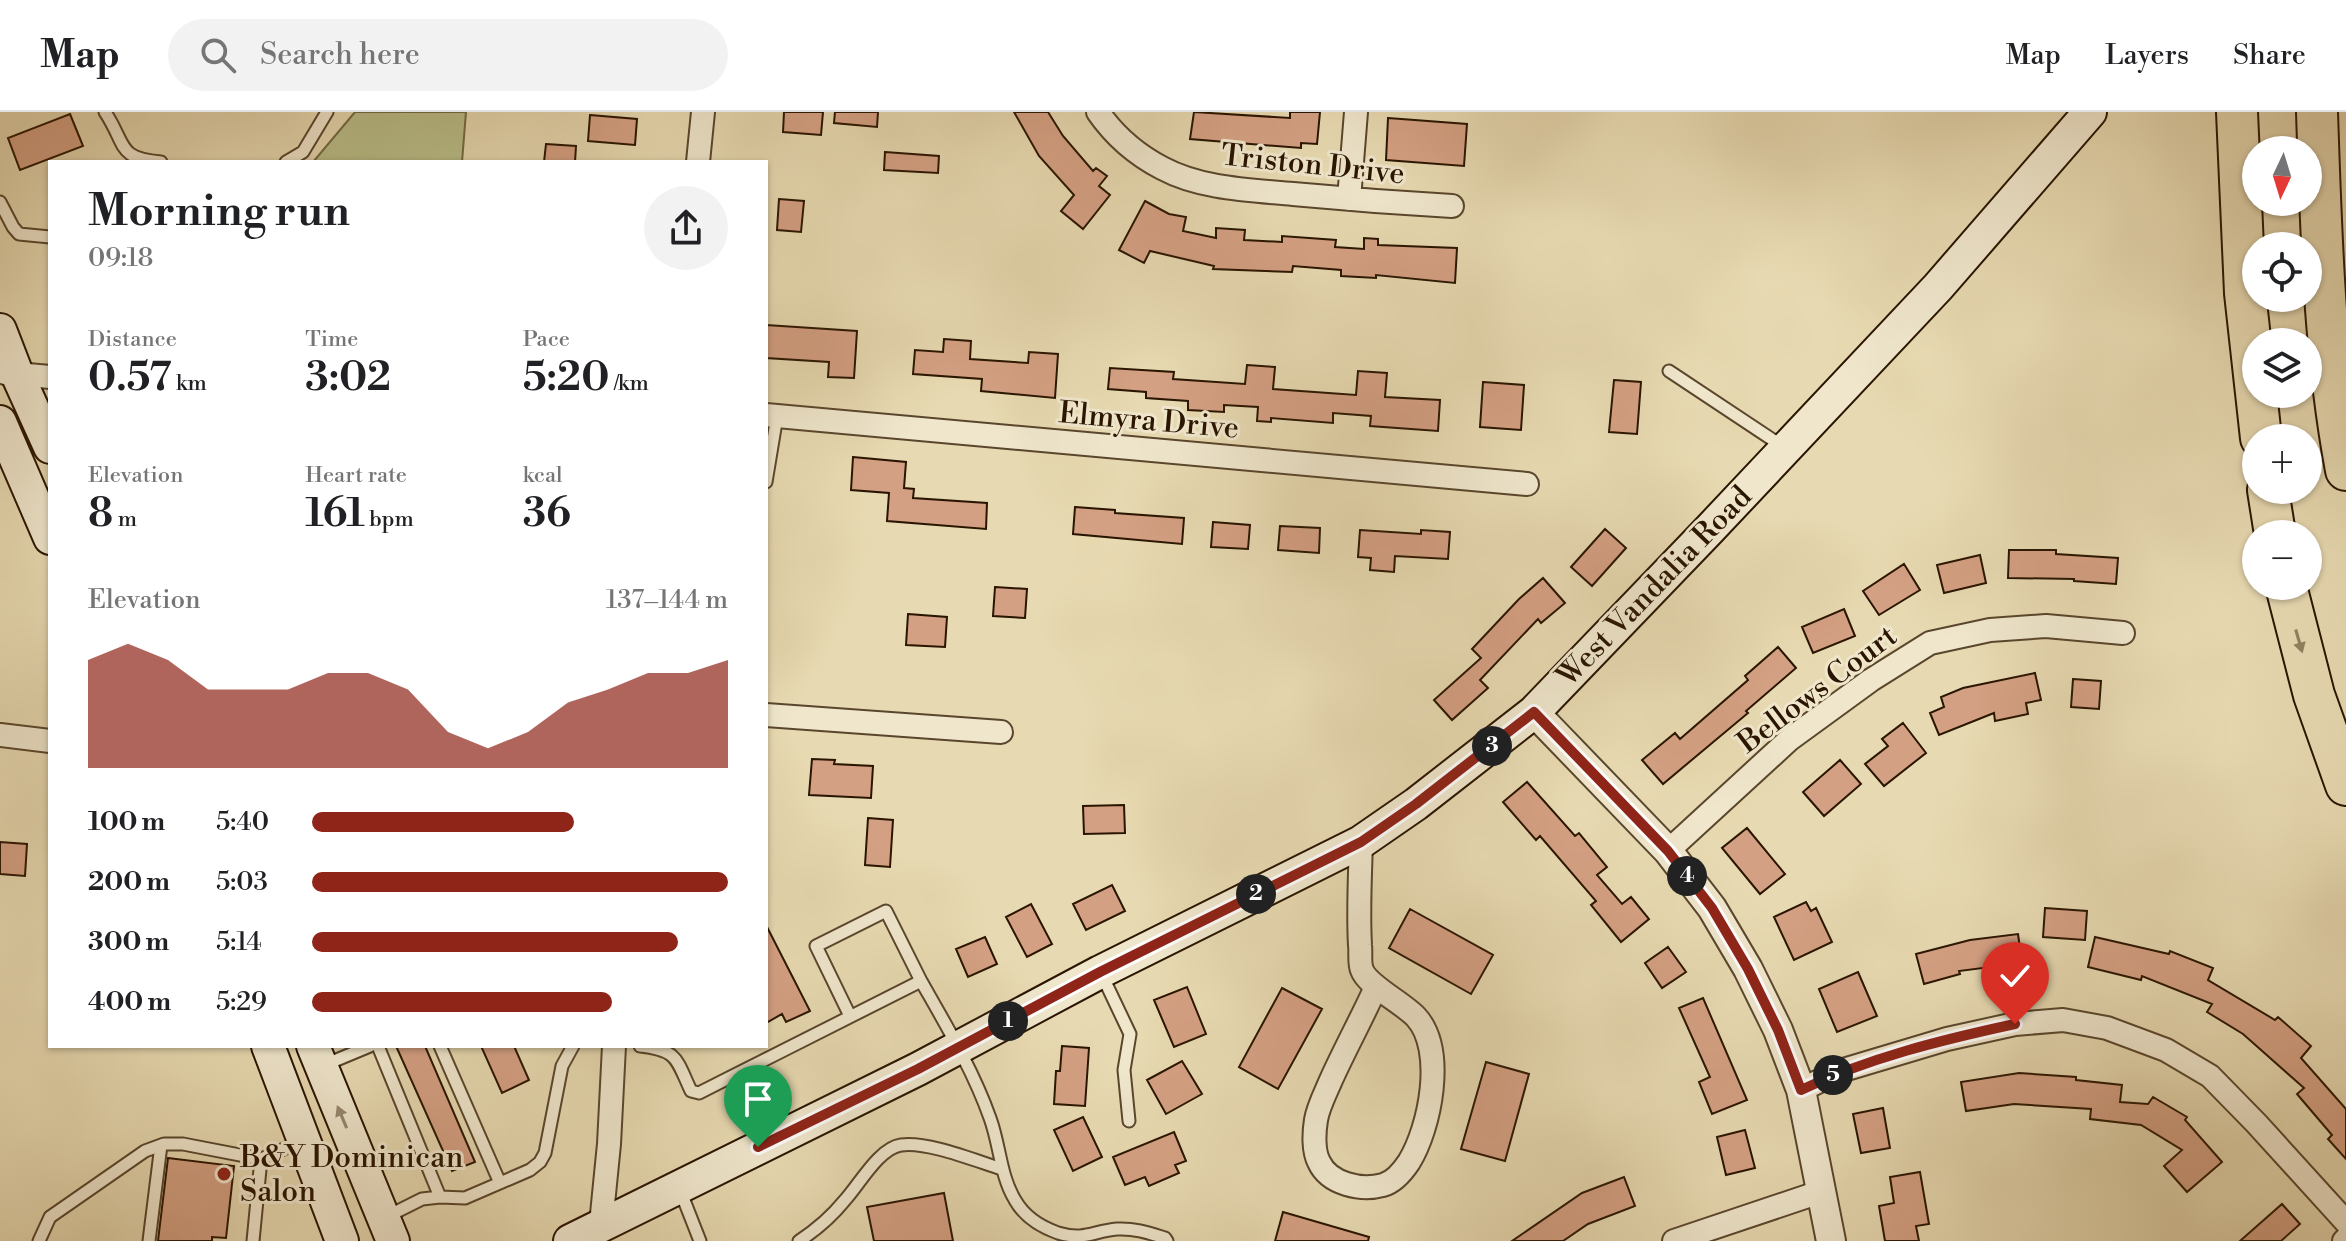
<!DOCTYPE html>
<html lang="en">
<head>
<meta charset="utf-8">
<style>
	:root { --surface:#fff; --page:#f2f2f2; --text:#202124; --muted:#757577; --line:#e0e0e0; --accent:#8f2418 }
	body { margin:0; font-family:"Libre Bodoni",serif; background:var(--page); color:var(--text); height:100vh; display:flex; flex-direction:column; font-size:30px; white-space:nowrap }
	* { box-sizing:border-box; margin:0 }
	p { font-size:26px; color:var(--muted) }
	.icon { flex:none; width:44px; height:44px; fill:none; stroke:currentColor; stroke-width:2; stroke-linecap:round; stroke-linejoin:round }
	.map { position:relative; flex:1; overflow:hidden }
	.sheet { position:absolute; left:48px; top:48px; width:720px; height:888px; display:flex; flex-direction:column; background:var(--surface); border-radius:0px; box-shadow:0 2px 6px #0004 }
	.sheet>* { flex:none }
	.needle { width:52px; rotate:184deg }
	.fabs { position:absolute; left:2242px; top:24px; display:grid; gap:16px }
	.fabs a { display:grid; place-items:center; width:80px; height:80px; border-radius:50%; background:var(--surface); box-shadow:0 2px 6px #0004; font-size:40px }
	.pin { position:absolute; display:grid; place-items:center; width:68px; height:68px; color:#fff; margin:-82px -34px; border-radius:50% 50% 50% 0; rotate:-45deg; box-shadow:0 0 8px #0007 }
	.pin .icon { rotate:45deg }
	.km { position:absolute; width:40px; height:40px; margin:-20px; border-radius:50%; background:#222; color:#fff; font-size:22px; line-height:40px; text-align:center }
	.round { display:grid; place-items:center; flex:none; width:84px; height:84px; border-radius:42px; background:var(--page) }
	.summary { display:flex; align-items:center; justify-content:space-between; height:136px; padding:0 40px }
	h1 { font-size:44px; font-weight:600; line-height:60px }
	.metrics { display:grid; grid-template-columns:repeat(3,1fr); gap:12px; height:136px; padding:8px 40px }
	.metrics div { display:grid; align-content:center }
	.metrics b { font-size:40px; font-weight:600 }
	.metrics small { font-size:22px; font-weight:400 }
	.metrics p { font-size:22px }
	.chart { height:224px; padding:16px 40px }
	.chart p { display:flex; justify-content:space-between }
	.chart svg { width:100%; height:144px; margin-top:8px; fill:var(--accent); opacity:.7 }
	ul { padding:0 40px; list-style:none; font-size:26px }
	li { display:grid; grid-template-columns:128px 96px 1fr; align-items:center; height:60px }
	li i { height:20px; border-radius:10px; background:var(--accent) }
	header { display:flex; align-items:center; gap:48px; box-sizing:border-box; height:112px; padding:0 40px; background:var(--surface); border-bottom:2px solid var(--line) }
	header strong { font-size:38px }
	nav { display:flex; gap:44px; margin-inline-start:auto; font-size:28px }
	.search { width:560px; height:72px; background:var(--page); display:flex; align-items:center; gap:20px; box-sizing:border-box; padding:0 28px; border-radius:44px; color:var(--muted); font-size:30px }
	.map>svg:first-child { display:block }
</style>
</head>
<body>
<header>
<strong>Map</strong>
<div class="search"><svg class="icon" aria-label="search" viewBox="0 0 24 24"><circle cx="10" cy="10" r="6"/><path d="M15 15l6 6"/></svg>Search here</div>
<nav><a>Map</a><a>Layers</a><a>Share</a></nav>
</header>
<div class="map">
<svg width="2346" height="1129" viewBox="0 0 2346 1129">
	<rect width="100%" height="100%" fill="#e7d9b1"/>
	<filter id="stains"><feTurbulence type="fractalNoise" baseFrequency=".0025" numOctaves="4"/><feColorMatrix values="0 0 0 0 .2 0 0 0 0 .09 0 0 0 0 .02 0 0 0 .5 -.17"/></filter>
	<radialGradient id="worn" r=".72"><stop offset=".6" stop-color="#630" stop-opacity="0"/><stop offset="1" stop-color="#630" stop-opacity=".3"/></radialGradient>
	<path fill="#b9be89" stroke="#726a44" stroke-width="2" d="M355,0H466L462,50H313Z"/>
	<path fill="#d4a083" stroke="#2a1500" stroke-width="2" d="M784,0H823L821,23L783,20Z
		M835,0H878L877,15L834,11Z
		M1014,0H1048L1063,24L1093,59L1096,56L1107,64L1099,74L1110,83L1083,117L1061,99L1074,83L1039,44Z
		M1194,0L1290,6V0H1320L1317,32L1301,31V36L1190,27Z
		M70,2L83,34L20,58L8,26Z
		M590,3L637,7L635,33L588,29Z
		M1388,6L1467,12L1464,54L1386,48Z
		M546,32L576,34L575,50H544Z
		M885,40L939,44L938,61L884,58Z
		M779,87L804,89L801,120L777,118Z
		M1145,89L1169,102L1186,105L1183,119L1216,126V116L1245,118L1244,128L1282,130V124L1336,128L1335,135L1364,137V126L1378,127V133L1457,136L1455,171L1376,163V166L1341,164V158L1293,154L1292,160L1213,157L1214,154L1150,139L1144,151L1119,138Z
		M766,213L857,219L854,266L828,265L829,250L766,246Z
		M944,227L971,229L970,247L1028,251L1029,240L1058,242L1055,286L981,279L982,267L913,262L915,238L943,240Z
		M1247,253L1275,255L1273,277L1356,283L1358,259L1387,261L1385,285L1440,288L1438,319L1370,314L1371,304L1333,301V311L1271,306V310L1257,309L1258,295L1224,293V300L1188,298V289L1146,286V280L1108,277L1110,256L1174,260L1173,267L1245,272Z
		M1614,268L1641,270L1637,322L1609,320Z
		M1483,270L1524,273L1521,318L1480,315Z
		M853,345L906,350L904,376L914,377L913,386L987,391L986,417L887,409L889,381L851,378Z
		M1075,395L1115,398V401L1184,406L1182,432L1073,422Z
		M1213,410L1250,413L1248,437L1211,435Z
		M1280,414L1320,416L1319,441L1278,438Z
		M1605,417L1626,436L1592,474L1571,455Z
		M1360,418L1421,422V418L1450,420L1448,447L1395,444L1394,460L1370,458L1371,446L1358,445Z
		M2009,438H2056V442L2118,446L2116,472L2074,469V467L2008,466Z
		M1980,443L1986,471L1944,481L1937,453Z
		M1904,452L1920,478L1879,503L1863,479Z
		M1543,466L1565,491L1541,511L1538,507L1480,568L1488,576L1452,608L1434,588L1481,546L1472,537L1519,487Z
		M995,475L1027,477L1025,506L993,504Z
		M1844,497L1855,524L1813,541L1802,515Z
		M908,502L947,505L945,535L906,533Z
		M1778,535L1796,556L1746,599L1748,601L1663,672L1642,648L1675,621L1680,627L1748,568L1745,564Z
		M2035,561L2041,588L2026,591L2028,602L1995,609L1994,601L1939,623L1930,601L1944,595L1941,585L1963,576Z
		M2073,567L2101,569L2099,597L2071,595Z
		M1903,611L1926,641L1884,674L1865,652L1888,634L1882,627Z
		M812,647L835,648L834,652L873,654L871,686L809,683Z
		M1840,648L1861,672L1824,704L1803,680Z
		M1527,670L1575,724L1579,721L1607,755L1597,763L1622,792L1631,785L1649,807L1621,830L1591,793L1596,789L1540,724L1536,728L1503,690Z
		M1124,693L1125,721L1084,722L1083,694Z
		M868,706L893,708L890,755L865,753Z
		M1747,716L1785,762L1760,782L1722,736Z
		M0,730L27,732L25,764L0,762Z
		M1112,773L1125,799L1086,818L1073,792Z
		M1806,790L1811,799L1816,796L1832,830L1794,848L1774,805Z
		M1031,792L1052,832L1027,845L1006,805Z
		M2045,796L2087,799L2085,828L2043,825Z
		M1410,797L1493,843L1471,882L1389,836Z
		M766,813L810,899L786,910L782,902L766,911Z
		M2018,822L2022,851L1959,859L1960,862L1924,872L1916,842L1970,828Z
		M985,825L997,852L968,865L956,837Z
		M2095,825L2169,842L2170,839L2213,856L2208,868L2275,908L2278,905L2311,934L2301,946L2346,997V1047L2328,1027L2332,1023L2297,982L2304,976L2243,922L2207,900L2212,892L2142,864L2141,868L2088,855Z
		M1668,835L1686,860L1662,876L1645,851Z
		M1858,860L1877,904L1837,920L1819,877Z
		M1187,875L1206,922L1174,935L1154,888Z
		M1282,876L1322,897L1278,977L1239,955Z
		M1703,886L1747,988L1712,1002L1699,970L1710,965L1679,896Z
		M396,934H425L475,1050L452,1059Z
		M481,934H514L529,968L502,981Z
		M1062,934L1089,936L1085,994L1054,992L1056,959H1060Z
		M1182,949L1202,982L1166,1002L1147,968Z
		M1486,950L1529,962L1505,1049L1461,1037Z
		M2019,961L2076,965V968L2122,973L2120,990L2148,992L2153,985L2187,1005L2185,1008L2222,1050L2187,1080L2164,1054L2182,1038L2141,1013L2090,1007L2091,997L2014,992L1966,999L1961,970Z
		M1883,996L1890,1036L1861,1041L1853,1002Z
		M1083,1005L1102,1045L1073,1059L1054,1018Z
		M1745,1018L1755,1056L1726,1063L1717,1025Z
		M1174,1020L1186,1049L1175,1053L1179,1061L1149,1074L1145,1065L1125,1073L1113,1045Z
		M168,1046L234,1054L226,1126L212,1125V1129H158Z
		M1920,1060L1929,1112L1916,1114L1919,1129H1885L1879,1094L1894,1091L1890,1065Z
		M1624,1065L1635,1094L1588,1112L1563,1129H1512L1582,1081Z
		M944,1081L953,1129H874L867,1095Z
		M2282,1092L2300,1112L2281,1129H2240Z
		M1283,1100L1369,1125L1368,1129H1275Z"/>
	<g fill="none" stroke-linecap="round" stroke-linejoin="round">
		<g stroke="#59462c" stroke-width="15">
			<path id="service" d="M105,0C127,33 116,46 161,50
				M286,50L303,40L327,0
				M0,90L13,115L19,122L50,125
				M1669,259L1782,334
				M766,370L777,304
				M1101,861L1130,922L1124,958L1129,1009
				M850,904L816,834L886,799L921,869
				M378,934L440,1085
				M440,934L500,1071
				M640,934C678,938 676,947 691,979L699,981L921,869C946,913 973,958 990,1006C1000,1033 1000,1063 1015,1088C1024,1104 1041,1115 1058,1121C1085,1129 1093,1119 1117,1117C1135,1116 1149,1121 1165,1126L1167,1129
				M322,954L370,934
				M680,1078L700,1129
				M388,1104L422,1087L440,1085L465,1086L530,1058L540,1050L545,1041L562,954L573,934
				M39,1129L50,1105L145,1039L164,1032H183L261,1047
				M149,1129L161,1033
				M253,1129L261,1047L302,1029
				M799,1129C816,1118 832,1104 845,1088C859,1073 879,1036 901,1033C927,1029 976,1049 1002,1057"/>
		</g>
		<g stroke="#59462c" stroke-width="26">
			<path id="minor" d="M1098,0C1114,23 1137,43 1162,56C1201,77 1250,78 1293,82C1346,87 1399,91 1452,94
				M698,50L703,0
				M1349,87L1356,0
				M5,261L50,265
				M766,303L1527,372
				M766,603L1001,620
				M0,623L50,629
				M1361,730C1360,764 1358,799 1360,833C1361,840 1359,851 1362,858C1367,873 1403,891 1416,905C1446,938 1430,1016 1409,1050C1403,1059 1394,1070 1383,1073C1361,1079 1329,1072 1319,1050C1313,1039 1314,1020 1316,1008C1318,995 1326,980 1331,968C1345,937 1362,906 1376,875
				M1668,739L1790,627L1871,568L1930,531L1990,518L2046,514L2123,521
				M1801,978L1840,959L1947,927L2015,912L2063,908L2107,916L2166,938L2210,964L2256,1011L2346,1110
				M601,1112L609,1032L614,934
				M1674,1129L1820,1080
				M2344,1129L2346,1127"/>
		</g>
		<g stroke="#59462c" stroke-width="32">
			<path id="tertiary" d="M1534,600L1668,739L1712,796L1748,857L1778,918L1801,978L1831,1129"/>
		</g>
		<g stroke="#2a1500" stroke-width="36">
			<path id="secondary" d="M0,218L17,262L50,335
				M0,310L50,426
				M268,934L342,1129
				M313,934L393,1129
				M570,1129L918,957L1100,860L1361,730L1416,692L1534,600L1709,418L1938,175L2090,0"/>
		</g>
		<g stroke="#2a1500" stroke-width="44">
			<path id="motorway" d="M2237,0L2245,181L2261,326
				M2317,0C2321,120 2324,240 2346,358
				M2268,378L2275,422
				M2286,474L2314,583L2346,673"/>
		</g>
		<use href="#service" stroke="#efe6cc" stroke-width="11"/>
		<use href="#minor" stroke="#efe6cc" stroke-width="22"/>
		<use href="#tertiary" stroke="#efe6cc" stroke-width="28"/>
		<use href="#secondary" stroke="#efe6cc" stroke-width="32"/>
		<use href="#motorway" stroke="#e7d9b1" stroke-width="40"/>
	</g>
	<defs><path id="oneway-solid" d="M-6-.8H1V-3.2L6.5 0L1 3.2V.8H-6Z" transform="scale(2)"/></defs>
	<use fill="#928161" href="#oneway-solid" transform="translate(2299 529) rotate(74)"/>
	<use fill="#968870" href="#oneway-solid" transform="translate(342 1005) rotate(-113)"/>
	<g fill="none" stroke-linecap="round" stroke-linejoin="round">
		<g stroke="#fff" stroke-width="16">
			<path id="route" d="M758,1035L918,957L1100,860L1361,730L1416,692L1534,600L1668,739L1712,796L1748,857L1778,918L1801,978C1868,946 1941,928 2015,912"/>
		</g>
		<use href="#route" stroke="#8f2418" stroke-width="10"/>
	</g>
	<circle fill="#8f2418" stroke="#efe6cc" stroke-width="3" cx="224" cy="1062" r="8"/>
	<g text-anchor="middle" stroke-width="6" stroke-linejoin="round" paint-order="stroke">
		<g font-size="30" fill="#2a1500" stroke="#efe6cc">
			<text transform="translate(1313 52) rotate(6)" y="10">Triston Drive</text>
			<text transform="translate(1149 308) rotate(5)" y="10">Elmyra Drive</text>
			<text transform="translate(1654 474) rotate(-46)" y="10">West Vandalia Road</text>
			<text transform="translate(1817 577) rotate(-37)" y="10">Bellows Court</text>
		</g>
		<g font-size="30" fill="#2a1500" stroke="#efe6cc" text-anchor="start">
			<text x="240" y="1055">B&amp;Y Dominican<tspan x="240" dy="34">Salon</tspan></text>
		</g>
	</g>
	<rect width="100%" height="100%" filter="url(#stains)"/>
	<rect width="100%" height="100%" fill="url(#worn)"/>
</svg>
<div class="fabs">
<a><svg class="needle" viewBox="-14 -14 28 28"><path d="M0-13l5 13h-10z" fill="#e53935"/><path d="M0 13l5-13h-10z" fill="#757577"/></svg></a>
<a><svg class="icon" aria-label="locate" viewBox="0 0 24 24"><circle cx="12" cy="12" r="6"/><path d="M12 2v4M12 18v4M2 12h4M18 12h4"/></svg></a>
<a><svg class="icon" aria-label="layers" viewBox="0 0 24 24"><path d="M12 4l9 5-9 5-9-5zM3 14l9 5 9-5"/></svg></a>
<a>+</a>
<a>−</a>
</div>
<div class="pin" style="left:758px;top:1035px;background:#1e9e55"><svg class="icon" aria-label="arrive" viewBox="0 0 24 24"><path d="M6 21V4h12l-3 4 3 4H6"/></svg></div>
<div class="pin" style="left:2015px;top:912px;background:#d93025"><svg class="icon" aria-label="check" viewBox="0 0 24 24"><path d="M5 12l5 5 9-10"/></svg></div>
<b class="km" style="left:1008px;top:909px">1</b>
<b class="km" style="left:1256px;top:782px">2</b>
<b class="km" style="left:1492px;top:634px">3</b>
<b class="km" style="left:1687px;top:764px">4</b>
<b class="km" style="left:1833px;top:963px">5</b>
<section class="sheet">
<div class="summary"><div><h1>Morning run</h1><p>09:18</p></div><a class="round"><svg class="icon" aria-label="share" viewBox="0 0 24 24"><path d="M12 15V3M7 8l5-5 5 5M5 13v7h14v-7"/></svg></a></div>
<div class="metrics">
<div><p>Distance</p><b>0.57<small> km</small></b></div>
<div><p>Time</p><b>3:02</b></div>
<div><p>Pace</p><b>5:20<small> /km</small></b></div>
</div>
<div class="metrics">
<div><p>Elevation</p><b>8<small> m</small></b></div>
<div><p>Heart rate</p><b>161<small> bpm</small></b></div>
<div><p>kcal</p><b>36</b></div>
</div>
<div class="chart"><p><span>Elevation</span>137–144 m</p>
<svg viewBox="0 0 160 44" preserveAspectRatio="none"><path d="M0 44V11L10 6L20 11L30 20L40 20L50 20L60 15L70 15L80 20L90 33L100 38L110 33L120 24L130 20L140 15L150 15L160 11V44z"/></svg>
</div>
<ul>
<li><b>100 m</b>5:40<i style="width:63%"></i></li>
<li><b>200 m</b>5:03<i style="width:100%"></i></li>
<li><b>300 m</b>5:14<i style="width:88%"></i></li>
<li><b>400 m</b>5:29<i style="width:72%"></i></li>
</ul>
</section>
</div>
</body>
</html>
